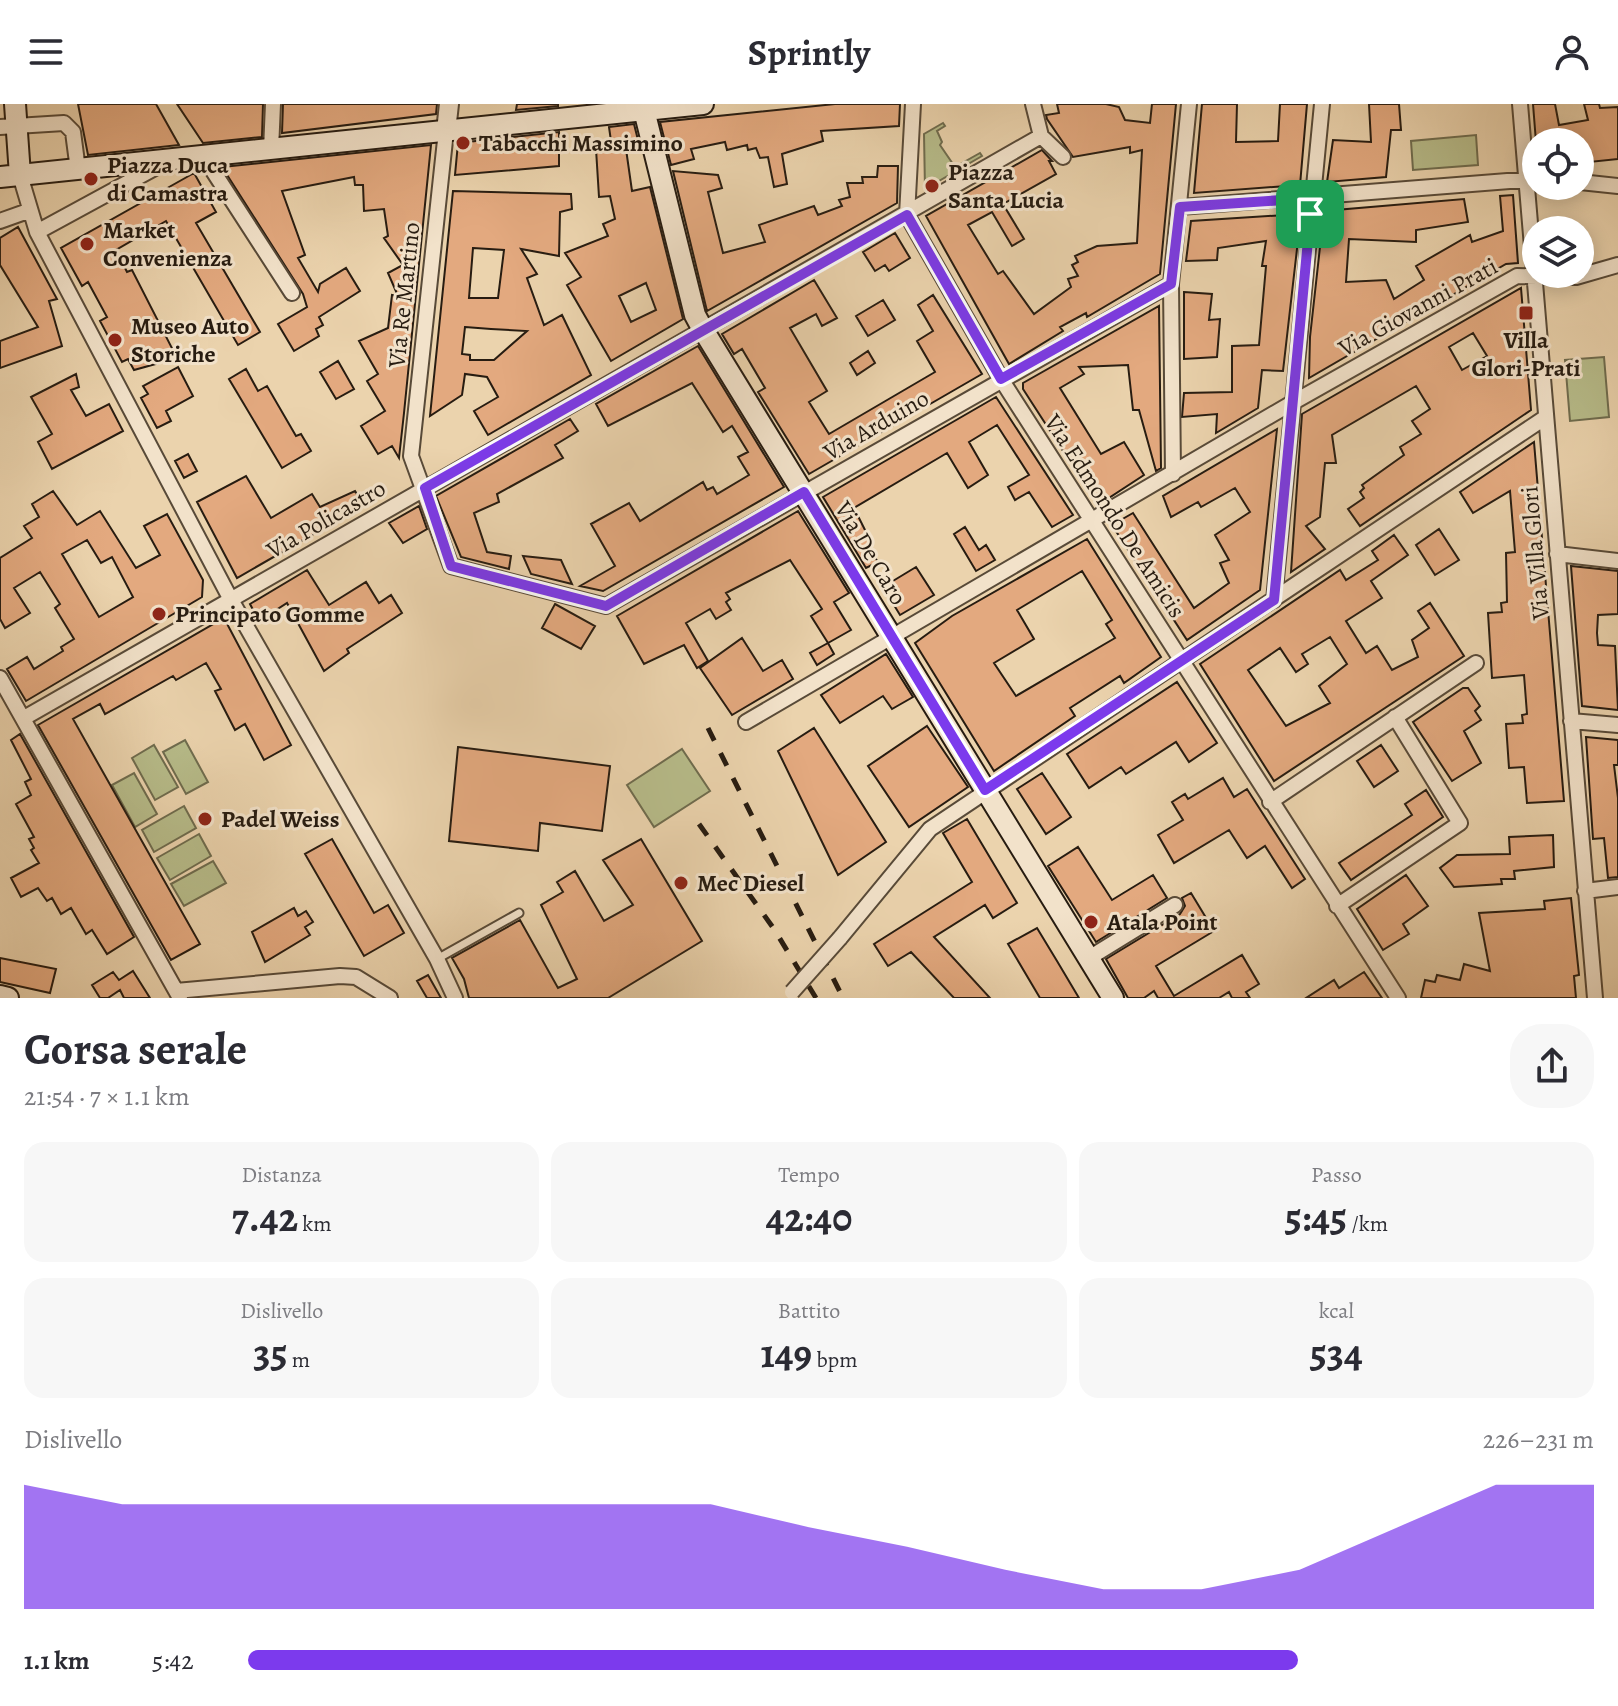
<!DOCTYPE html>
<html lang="it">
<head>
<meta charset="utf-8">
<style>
	:root { --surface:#fff; --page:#f7f7f7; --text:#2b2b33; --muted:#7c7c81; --accent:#7c3aed }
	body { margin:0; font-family:Alegreya,serif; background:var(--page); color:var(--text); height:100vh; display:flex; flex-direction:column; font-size:30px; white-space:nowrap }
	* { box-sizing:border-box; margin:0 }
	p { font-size:26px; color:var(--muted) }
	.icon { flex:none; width:44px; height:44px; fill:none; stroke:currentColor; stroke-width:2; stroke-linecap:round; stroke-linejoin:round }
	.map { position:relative; height:894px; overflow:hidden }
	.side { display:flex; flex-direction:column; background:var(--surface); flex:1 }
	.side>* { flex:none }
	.fabs { position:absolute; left:1522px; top:24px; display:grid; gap:16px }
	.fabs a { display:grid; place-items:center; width:72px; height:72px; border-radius:50%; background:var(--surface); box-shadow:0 4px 20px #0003; font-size:40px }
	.pin { position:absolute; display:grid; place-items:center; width:68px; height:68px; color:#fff; margin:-34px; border-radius:16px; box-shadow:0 4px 12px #0006 }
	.round { display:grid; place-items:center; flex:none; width:84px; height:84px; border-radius:32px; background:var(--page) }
	.summary { display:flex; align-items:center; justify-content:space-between; height:136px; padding:0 24px }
	h1 { font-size:44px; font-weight:600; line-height:60px }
	.metrics { display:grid; grid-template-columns:repeat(3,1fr); gap:12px; height:136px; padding:8px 24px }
	.metrics div { display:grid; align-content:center; border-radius:20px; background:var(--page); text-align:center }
	.metrics b { font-size:40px; font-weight:600 }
	.metrics small { font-size:22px; font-weight:400 }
	.metrics p { font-size:22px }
	.chart { height:224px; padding:16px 24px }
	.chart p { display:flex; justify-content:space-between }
	.chart svg { width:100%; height:144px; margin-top:8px; fill:var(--accent); opacity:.7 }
	ul { padding:0 24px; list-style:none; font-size:26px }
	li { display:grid; grid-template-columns:128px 96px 1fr; align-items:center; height:60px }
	li i { height:20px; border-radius:10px; background:var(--accent) }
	header { display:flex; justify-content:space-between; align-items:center; height:104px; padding:0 24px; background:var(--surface); font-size:36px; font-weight:600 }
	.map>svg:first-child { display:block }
</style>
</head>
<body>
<header><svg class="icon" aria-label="menu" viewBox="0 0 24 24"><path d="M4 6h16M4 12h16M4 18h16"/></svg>Sprintly<svg class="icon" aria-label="person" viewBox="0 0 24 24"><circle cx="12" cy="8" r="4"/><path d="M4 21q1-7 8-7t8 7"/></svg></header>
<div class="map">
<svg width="1618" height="894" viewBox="0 0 1618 894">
	<rect width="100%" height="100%" fill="#ebd3ad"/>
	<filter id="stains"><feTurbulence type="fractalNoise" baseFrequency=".0025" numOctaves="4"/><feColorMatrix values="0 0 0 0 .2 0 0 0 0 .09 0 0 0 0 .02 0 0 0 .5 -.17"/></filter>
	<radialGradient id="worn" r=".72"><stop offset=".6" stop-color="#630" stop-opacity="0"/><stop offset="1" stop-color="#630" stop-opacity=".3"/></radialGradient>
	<path fill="#b7bc8a" stroke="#6f6c4e" stroke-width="2" d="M943,19L945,22L937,27L942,38L940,41L955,63L980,49L982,52L925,85L924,30Z
		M1476,31L1478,61L1413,66L1411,37Z
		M1604,253L1609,313L1570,317L1565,256Z
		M185,636L208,678L186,690L163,648Z
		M154,641L178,683L155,696L132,654Z
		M682,645L710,687L654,723L627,681Z
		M134,669L157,710L135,723L112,681Z
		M184,702L196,724L154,748L142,726Z
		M199,730L211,752L170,776L157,754Z
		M213,757L226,779L184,802L171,780Z"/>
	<path fill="#e3a97f" stroke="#271c11" stroke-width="2" fill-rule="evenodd" d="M78,0H156L179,41L88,51Z
		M177,0H263L262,33L203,39Z
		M283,0H437L436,10L282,29Z
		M517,0H558V2L516,6Z
		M835,0H900L899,22L821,27L823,37L782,50L787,80L774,83L768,53L760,54L756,44L748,46L747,41L727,46L725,38L691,45L694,55L671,61L660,18Z
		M1057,0H1106L1119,3L1125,16L1150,19L1152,0H1176L1160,170L1087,213L1086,209L1060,223L1063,227L1009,260L926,112L1042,46L1052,57H1049L1056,70L1003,100L1024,135L1012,142L992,108L968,121L998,170L1003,167L1034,210L1071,183L1068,175L1078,172L1072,161L1078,158L1075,152L1097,142L1137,139L1142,46L1130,49V43L1073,53L1047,15L1046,11L1059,9Z
		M1202,0H1237L1236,38L1278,37L1280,0H1307L1300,81L1194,89Z
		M1369,0H1399L1401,26H1391L1386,73L1327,78L1333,36L1371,38Z
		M1533,0H1555L1559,21L1588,16L1584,0H1599L1600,4L1618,3V55L1580,59V38H1536Z
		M634,20L638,36L625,38L632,87L650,83L683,215L611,257L567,181L581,173L565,149L608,132L603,120L615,115L610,92L599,93L596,45L612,44L609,23ZM646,179L656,206L631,218L619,192Z
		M559,28V62L455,71L458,39Z
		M431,41L404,309L399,354L392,342L378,350L361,322L385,307L367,277L378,270L359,237L388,224L392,191L398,192L388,169L403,161L384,134L388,132L384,105L364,107L363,81H355L354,73L282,87L305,151L298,154L318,188L320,180L346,164L360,187L319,213L323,221L316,225L319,232L294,247L278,220L307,203L303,190L222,63Z
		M878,62H898L897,99L707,207L673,67L718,71L722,84L708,88L723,149L765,138L759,121L814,102L818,111L842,102L839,96L850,93L847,79H863L862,73H877Z
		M194,69L216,108L196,119L260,228L238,241L166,117L116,146L127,168L132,166L177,254L134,266L128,255L122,258L100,217L107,213L88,178L82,182L61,144Z
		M453,87L571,90L572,105L560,108L559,152L521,145L537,170L527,174L544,221L562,211L591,271L488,331L474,307L498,293L487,273L465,270L462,291L430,312ZM473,144L504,146L498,194H469ZM465,223L491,225L527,227L494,256H470V251L462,250Z
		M1513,91L1518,159L1506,160L1309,274L1310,233L1324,107L1464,95L1468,118L1416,126V138L1349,135L1346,178L1386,176L1394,195L1424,176L1416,162L1470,131L1472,138L1503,127L1500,92Z
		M1301,110L1283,267L1262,266L1258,304L1216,329L1217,310L1182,313L1184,289L1232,288V242L1259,241L1266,162H1262L1266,137L1218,144L1217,156L1186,157L1191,117Z
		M18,123L57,195L49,197L62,242L0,264V237L38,223L0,161V134Z
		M895,129L910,154L889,167L885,161L875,167L863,148Z
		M814,176L837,214L822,222L816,210L790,224L827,287L809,298L829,330L935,268L917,237L933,227L918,201L933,191L982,270L809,370L758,288L765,284L742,245L734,250L722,230Z
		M1521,184L1531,306L1360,422L1348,405L1364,394L1360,388L1364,384L1362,381L1404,351L1400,343L1421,330L1412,317L1430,305L1416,282L1332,331L1336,359H1325L1320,413L1306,422L1325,445L1291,468L1302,310ZM1473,229L1487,252L1462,266L1449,243Z
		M1184,188L1212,190L1209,216L1220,215L1217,253L1184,255Z
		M883,196L895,216L868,232L856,212Z
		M1159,202L1161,364L1156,367L1139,306H1133L1128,261L1079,263L1084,270L1060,284L1101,350L1124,338L1144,371L1098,401L1023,285V279Z
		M698,242L784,383L603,487L580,482L615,462L591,420L629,399L640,417L703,378L707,386L713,383L717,390L749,371L738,353L748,348L732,322L723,328L692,279L608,322L596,300Z
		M868,247L875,259L857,271L850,259Z
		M338,257L354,285L336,295L320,268Z
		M178,263L193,292L166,307L171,317L157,324L141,294L148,290L143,282Z
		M246,265L258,287L267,282L296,332L301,330L311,347L282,364L229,275Z
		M76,270L79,283L71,286L86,312L109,300L123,327L52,365L38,338L52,330L31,293Z
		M996,293L1073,411L1052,423L1029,388L1015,396L1008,383L1029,371L997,321L969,338L988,371L968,384L947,349L854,404L871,438L867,441L878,458L866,464L823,393Z
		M570,315L578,327L555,341L563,354L497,390L499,398L474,409L487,448L511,452L509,465L461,453L436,392Z
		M1277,325L1260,486L1187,536L1112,421L1133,409L1194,504L1229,479L1220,459L1229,456L1215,431L1250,408L1235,384L1201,403L1198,398L1171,413L1163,392Z
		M1534,338L1564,697L1527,699L1524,663L1509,664L1506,620L1523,619L1522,611L1527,610L1524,571L1492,574L1488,509L1502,508L1501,499L1507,498L1506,449L1515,448L1510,387L1473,409L1460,388Z
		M188,350L197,367L184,374L175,357Z
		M246,372L271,414L312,390L320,403L355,387L364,401L237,474L197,398Z
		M53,387L77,421L100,407L136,464L160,451L144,422L167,410L203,476L202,493L26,597L7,565L27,553L34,565L63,547L61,543L74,535L55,504L60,500L40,468L14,484L30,509L5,524L0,515V454L32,434L24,422L39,413L32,400ZM87,436L101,459L112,453L133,493L99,513L62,450Z
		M419,402L427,425L403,439L389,419Z
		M798,407L849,489L834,498L851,526L828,539L811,512L822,505L790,456L726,489L730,495L726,498L731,506L716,515L710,505L686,519L708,557L697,564L684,541L644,560L617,512Z
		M965,423L979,446L986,441L995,456L976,467L954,430Z
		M1439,425L1459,456L1435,471L1416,441Z
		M1394,431L1408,451L1371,477L1382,494L1346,517L1366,549L1377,542L1392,566L1418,553L1412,536L1429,524L1418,507L1430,499L1464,552L1274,677L1200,560L1340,466L1346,476L1378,456L1372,447ZM1330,533L1347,560L1319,582L1330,599L1286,622L1248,566L1280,544L1296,568L1308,560L1302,550Z
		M1087,435L1161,553L1124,579L1120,572L1070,604L1075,612L994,667L915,539L952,512ZM1082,467L1112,516L1106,520L1115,534L1016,592L994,559L1034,535L1017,506Z
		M523,452L561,456L572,480L531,470Z
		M1571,462L1618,467V510L1598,511L1597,529L1598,541L1615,542L1618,606L1582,602Z
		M916,463L934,491L900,511L883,483Z
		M307,466L329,501L366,478L379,499L391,491L402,509L347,545L349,549L324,567L287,499L259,517L250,500Z
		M555,500L595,522L581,545L542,524Z
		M224,514L291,641L264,656L245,620L235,626L215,587L221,585L206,559L176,576L173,572L105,610L100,600L73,615L200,840L171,856L38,621Z
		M742,534L763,567L782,556L793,575L732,611L700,564Z
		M828,539L834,550L817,561L810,549Z
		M886,550L913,593L892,605L883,592L840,619L821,591Z
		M1177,578L1217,639L1189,658L1176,638L1126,670L1121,663L1089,684L1067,650Z
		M1463,584H1468L1480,602L1475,607L1481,616L1464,627L1481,659L1452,677L1413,618Z
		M927,622L968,683L909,723L868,662Z
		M814,624L886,738L838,771L778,647Z
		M20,630L134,833L107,850L92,826L86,830L71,804L61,810L52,794L47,797L38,784L21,793L11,774L39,759L31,746L34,744L29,735L34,733L16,700L31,691L25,678L31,675L11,636Z
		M1586,633L1618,636V661H1614L1618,694V773L1608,774L1604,734L1593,735Z
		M1381,641L1398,667L1374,683L1357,657Z
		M458,643L610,662L602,727L540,719L538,747L449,737Z
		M1042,669L1071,713L1046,730L1017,685Z
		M1223,674L1234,693L1247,685L1305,775L1292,784L1265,742L1247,754L1229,726L1174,759L1158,731L1183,716L1172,698L1185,690L1188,695Z
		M1426,686L1443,713L1351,776L1339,759L1412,711L1405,700Z
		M967,715L1017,799L993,814L985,801L934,833L990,894H954L911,848L888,862L874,840L972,778L943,729Z
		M1553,731L1554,763L1514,767L1515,775H1501L1502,780L1454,783L1440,764L1457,751L1510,750L1509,733Z
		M332,735L374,809L388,801L404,829L364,852L305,750Z
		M641,735L702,837L608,894H469L464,875L452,854L520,816L558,884L577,875L541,801L563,788L557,778L575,767L604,817L633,801L603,756Z
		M1078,743L1112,796L1153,771L1167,794L1096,838L1048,762Z
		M1406,771L1428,802L1403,820L1409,830L1383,846L1357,805Z
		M1191,789L1214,827L1156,862L1174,892L1242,851L1259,880L1246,888L1250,894H1232L1229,888L1219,894H1158L1154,887L1144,894H1128L1106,855L1180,810L1185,802L1182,794Z
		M1571,794L1579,871L1574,872L1576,894H1421L1425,876L1435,878L1437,871L1460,876L1464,860L1490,867L1479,809L1545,805L1544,797Z
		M294,804L298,812L306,807L313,818L305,823L310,831L265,858L252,828Z
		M1037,824L1057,857L1079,894H1040L1008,840Z
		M0,854L56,865L50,889L0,878Z
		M133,867L150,894H124L120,886L108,894H100L92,881L113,868L119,876Z
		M1364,868L1382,894H1306L1334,876L1339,884Z
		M428,871L441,894H427L417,877Z"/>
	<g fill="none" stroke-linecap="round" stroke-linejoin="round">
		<g stroke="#584a38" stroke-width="11">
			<path id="service" d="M437,855L519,809"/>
		</g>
		<g stroke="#584a38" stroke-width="18">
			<path id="minor" d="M1033,0L1041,32
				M1520,0L1595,894
				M0,23L64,19L73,28L78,66
				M446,27L411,352L451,462L606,502L1171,180
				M271,46L273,0
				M204,53L292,189
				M20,71L37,128L230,494L437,855L455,894
				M1580,78L1618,82
				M1180,103L1534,75
				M907,111L1001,275L1398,894
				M907,111L913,0
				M0,117L28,107
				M37,128L162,60
				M1173,370L1171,180L1189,0
				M1557,450L1618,457
				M1274,496L1322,0
				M0,574L180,894
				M24,614L1041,32L1063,53
				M1571,617L1618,621
				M746,618L1292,299L1517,172L1576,173L1618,161
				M1270,698L1476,559
				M1585,787L1618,783
				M1337,802L1460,719L1395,613
				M840,834L930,725L1546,313
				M1089,854L1175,801
				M176,887L340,872L356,873L390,894"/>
		</g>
		<g stroke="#584a38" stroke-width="22">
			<path id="tertiary" d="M446,27L449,0"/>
		</g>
		<g stroke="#271c11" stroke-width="24">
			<path id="secondary" d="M15,0L20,71
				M644,6L695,211L702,224L1113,894
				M0,73L703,0
				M0,892L8,894"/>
		</g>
		<use href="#service" stroke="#f2e2ca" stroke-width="7"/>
		<use href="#minor" stroke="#f2e2ca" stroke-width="14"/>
		<use href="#tertiary" stroke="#f2e2ca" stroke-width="18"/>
		<use href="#secondary" stroke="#f2e2ca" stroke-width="20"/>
		<path stroke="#271c11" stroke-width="5" stroke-dasharray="14 14" stroke-linecap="butt" d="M708,624L843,894
			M699,720L774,825L816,894"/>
		<g stroke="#584a38" stroke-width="18" stroke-linecap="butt">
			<path id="minor-bridge" d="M792,888L840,834"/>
		</g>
		<use href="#minor-bridge" stroke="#f2e2ca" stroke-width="14"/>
	</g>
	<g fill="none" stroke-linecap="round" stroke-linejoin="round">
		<g stroke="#fff" stroke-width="16">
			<path id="route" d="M1312,94L1274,496L985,686L804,388L606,502L451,462L425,384L907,111L1001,275L1171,180L1180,103Z"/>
		</g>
		<use href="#route" stroke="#7c3aed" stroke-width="10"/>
	</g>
	<g fill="#8f2418" stroke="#f2e2ca" stroke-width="3">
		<circle cx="463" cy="39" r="8"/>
		<circle cx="91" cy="75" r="8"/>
		<circle cx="932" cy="82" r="8"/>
		<circle cx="87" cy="140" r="8"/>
		<rect x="1518" y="201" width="16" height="16" rx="4"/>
		<circle cx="115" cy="236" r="8"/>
		<circle cx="159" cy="510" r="8"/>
		<circle cx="205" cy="715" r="8"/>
		<circle cx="681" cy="779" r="8"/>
		<circle cx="1091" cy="818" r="8"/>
	</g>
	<g text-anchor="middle" stroke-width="6" stroke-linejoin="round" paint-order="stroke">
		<g font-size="24" font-weight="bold" fill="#271c11" stroke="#f2e2ca" text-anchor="start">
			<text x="479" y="47">Tabacchi Massimino</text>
			<text x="107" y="69">Piazza Duca<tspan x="107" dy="28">di Camastra</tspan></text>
			<text x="948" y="76">Piazza<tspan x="948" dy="28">Santa Lucia</tspan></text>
			<text x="103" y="134">Market<tspan x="103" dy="28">Convenienza</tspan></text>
			<text x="131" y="230">Museo Auto<tspan x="131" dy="28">Storiche</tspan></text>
			<text x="1526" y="244" text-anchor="middle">Villa<tspan x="1526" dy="28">Glori-Prati</tspan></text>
			<text x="175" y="518">Principato Gomme</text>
			<text x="221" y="723">Padel Weiss</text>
			<text x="697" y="787">Mec Diesel</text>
			<text x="1107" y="826">Atala Point</text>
		</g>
		<g font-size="24" fill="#271c11" stroke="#f2e2ca">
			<text transform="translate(404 191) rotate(-84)" y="8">Via Re Martino</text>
			<text transform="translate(1418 203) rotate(-29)" y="8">Via Giovanni Prati</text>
			<text transform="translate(876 321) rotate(-30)" y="8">Via Arduino</text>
			<text transform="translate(1115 412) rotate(57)" y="8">Via Edmondo De Amicis</text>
			<text transform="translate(326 415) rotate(-30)" y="8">Via Policastro</text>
			<text transform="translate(871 449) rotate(59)" y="8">Via De Caro</text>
			<text transform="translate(1535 449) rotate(-95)" y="8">Via Villa Glori</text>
		</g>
	</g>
	<rect width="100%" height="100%" filter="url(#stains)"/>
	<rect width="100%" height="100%" fill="url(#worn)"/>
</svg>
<div class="fabs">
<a><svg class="icon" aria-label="locate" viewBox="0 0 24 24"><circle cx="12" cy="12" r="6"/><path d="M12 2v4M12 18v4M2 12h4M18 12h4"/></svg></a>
<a><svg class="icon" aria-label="layers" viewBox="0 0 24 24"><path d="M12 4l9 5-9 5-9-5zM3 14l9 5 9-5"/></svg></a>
</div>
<div class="pin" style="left:1310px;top:110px;background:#1e9e55"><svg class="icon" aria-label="arrive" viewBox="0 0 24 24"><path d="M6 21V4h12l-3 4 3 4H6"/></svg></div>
</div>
<section class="side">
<div class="summary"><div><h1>Corsa serale</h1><p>21:54 · 7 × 1.1 km</p></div><a class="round"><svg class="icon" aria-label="share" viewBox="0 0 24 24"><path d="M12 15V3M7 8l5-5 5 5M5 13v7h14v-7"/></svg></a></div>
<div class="metrics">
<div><p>Distanza</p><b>7.42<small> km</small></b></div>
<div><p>Tempo</p><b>42:40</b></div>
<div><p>Passo</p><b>5:45<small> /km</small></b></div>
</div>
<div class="metrics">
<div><p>Dislivello</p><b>35<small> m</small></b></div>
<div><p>Battito</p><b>149<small> bpm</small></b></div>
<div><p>kcal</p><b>534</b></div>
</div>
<div class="chart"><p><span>Dislivello</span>226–231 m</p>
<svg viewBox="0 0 160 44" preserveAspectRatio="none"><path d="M0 44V6L10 12L20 12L30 12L40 12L50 12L60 12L70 12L80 19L90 25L100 32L110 38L120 38L130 32L140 19L150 6L160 6V44z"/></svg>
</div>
<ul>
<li><b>1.1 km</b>5:42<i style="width:78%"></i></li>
</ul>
</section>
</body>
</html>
